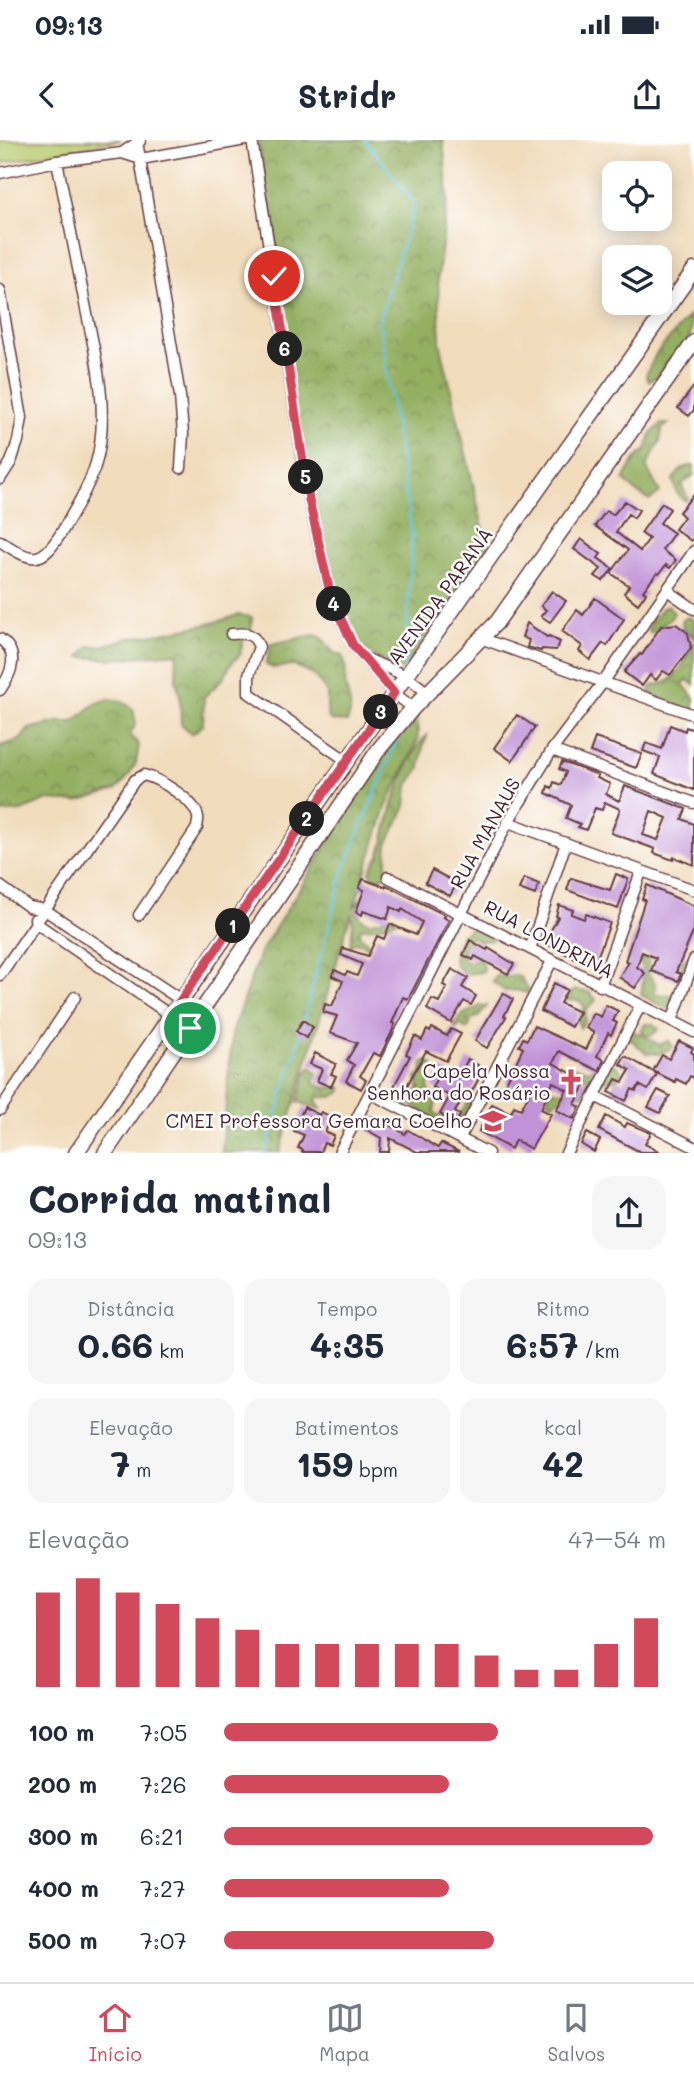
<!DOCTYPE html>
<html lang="pt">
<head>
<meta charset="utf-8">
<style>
	:root { --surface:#fff; --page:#f6f6f7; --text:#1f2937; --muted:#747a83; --line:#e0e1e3; --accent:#d1495b }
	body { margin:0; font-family:Mali,sans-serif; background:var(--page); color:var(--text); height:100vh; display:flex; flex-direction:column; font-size:26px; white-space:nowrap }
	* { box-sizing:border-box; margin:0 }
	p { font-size:23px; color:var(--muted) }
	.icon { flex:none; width:38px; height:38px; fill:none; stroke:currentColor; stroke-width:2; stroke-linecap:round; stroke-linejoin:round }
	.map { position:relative; height:1013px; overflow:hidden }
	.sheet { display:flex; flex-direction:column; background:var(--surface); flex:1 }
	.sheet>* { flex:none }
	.buttons { position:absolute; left:602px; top:21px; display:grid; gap:14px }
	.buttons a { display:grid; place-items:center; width:70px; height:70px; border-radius:14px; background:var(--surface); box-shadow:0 4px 18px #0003; font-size:35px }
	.pin { position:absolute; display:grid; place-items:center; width:60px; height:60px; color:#fff; margin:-30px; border:4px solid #fff; border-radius:50%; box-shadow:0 2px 7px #0007 }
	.km { position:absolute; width:35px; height:35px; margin:-18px; border-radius:50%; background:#222; color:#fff; font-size:19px; line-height:35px; text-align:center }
	.round { display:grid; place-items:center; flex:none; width:74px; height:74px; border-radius:21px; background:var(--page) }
	.overview { display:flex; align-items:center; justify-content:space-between; height:119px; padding:0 28px }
	h1 { font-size:38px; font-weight:800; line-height:52px }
	.stats { display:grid; grid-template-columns:repeat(3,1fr); gap:10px; height:119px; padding:7px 28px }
	.stats div { display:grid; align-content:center; border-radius:18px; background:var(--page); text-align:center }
	.stats b { font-size:35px; font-weight:800 }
	.stats small { font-size:19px; font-weight:400 }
	.stats p { font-size:19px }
	.chart { height:196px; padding:14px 28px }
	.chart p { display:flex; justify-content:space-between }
	.chart svg { width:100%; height:126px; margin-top:7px; stroke:var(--accent); stroke-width:6 }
	ul { padding:0 28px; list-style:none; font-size:23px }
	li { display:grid; grid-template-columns:112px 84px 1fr; align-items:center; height:52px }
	li i { height:18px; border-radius:9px; background:var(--accent) }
	.status { display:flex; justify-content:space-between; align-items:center; height:49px; padding:0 35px; background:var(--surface); direction:ltr }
	.status svg { height:19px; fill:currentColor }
	header { display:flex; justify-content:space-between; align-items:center; height:91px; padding:0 28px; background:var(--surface); font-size:32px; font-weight:800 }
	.tab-bar { display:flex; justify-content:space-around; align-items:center; height:98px; border-top:2px solid var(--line); background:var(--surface); font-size:19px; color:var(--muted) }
	.tab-bar a { display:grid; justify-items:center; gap:4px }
	.tab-bar .selected { color:var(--accent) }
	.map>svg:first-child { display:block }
</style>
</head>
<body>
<div class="status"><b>09:13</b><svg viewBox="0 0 49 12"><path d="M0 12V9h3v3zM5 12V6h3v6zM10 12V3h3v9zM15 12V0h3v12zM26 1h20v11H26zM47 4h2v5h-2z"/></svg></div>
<header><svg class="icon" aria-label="back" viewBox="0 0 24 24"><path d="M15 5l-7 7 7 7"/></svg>Stridr<svg class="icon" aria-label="share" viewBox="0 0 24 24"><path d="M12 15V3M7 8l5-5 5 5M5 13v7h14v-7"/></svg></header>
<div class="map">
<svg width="694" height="1013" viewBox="0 0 694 1013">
	<defs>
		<pattern id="forest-crowns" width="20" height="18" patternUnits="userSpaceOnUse" patternTransform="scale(1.75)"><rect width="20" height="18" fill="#93af61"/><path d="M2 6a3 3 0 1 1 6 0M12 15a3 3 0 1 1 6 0" fill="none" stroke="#7a8e50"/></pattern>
	</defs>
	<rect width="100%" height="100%" fill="#fff"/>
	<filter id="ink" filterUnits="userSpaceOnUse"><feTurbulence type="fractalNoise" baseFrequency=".0143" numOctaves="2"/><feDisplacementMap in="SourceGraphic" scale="14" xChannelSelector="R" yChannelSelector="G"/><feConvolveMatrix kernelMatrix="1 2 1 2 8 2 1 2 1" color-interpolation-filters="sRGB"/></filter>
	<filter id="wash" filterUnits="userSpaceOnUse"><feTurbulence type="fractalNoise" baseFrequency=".00686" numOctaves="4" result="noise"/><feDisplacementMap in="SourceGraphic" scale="28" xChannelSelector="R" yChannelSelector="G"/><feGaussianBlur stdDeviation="1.57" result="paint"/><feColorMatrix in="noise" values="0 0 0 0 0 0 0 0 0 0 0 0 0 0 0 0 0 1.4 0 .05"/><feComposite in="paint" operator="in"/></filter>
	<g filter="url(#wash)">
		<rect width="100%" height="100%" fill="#f1dcbc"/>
		<path fill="#bacb6e" stroke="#82754c" stroke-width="2" d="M0,0H121L0,23Z"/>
		<path fill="url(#forest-crowns)" stroke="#6e6746" stroke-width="2" d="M258,0H443L448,56L438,136L440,202L488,409L402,530L374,516L355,500L334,451L298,318L282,133Z
			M689,176C694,189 690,202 680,212C678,215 673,215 671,218C662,228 663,237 648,241L646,235L656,214Z
			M661,284H668L662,289L660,302L646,327L660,352L650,360L636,352L624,340L635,319L646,310L651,294Z
			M690,326H694V335L681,345L688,358L685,361L677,353L673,339L683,328Z
			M668,465L674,473C670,482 659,485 652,493L648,492C648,482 659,469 668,465Z
			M238,475L252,477L251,491L243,501L240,515L230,525L224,538L204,557L203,585L192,594L181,584L180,555L176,541L177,513L111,519L80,517L89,506C104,508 112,502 126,499C164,492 202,488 238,475Z
			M688,477L694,480V545L688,540L682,543L694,558V573L650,554L651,547C656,544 662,544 667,542C681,533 690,513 694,498L683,488L682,481Z
			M314,495L321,497L334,513L342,515C349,529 343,537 346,549C350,561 353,570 347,582L332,581L327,576V553L314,535L294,525L273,528L266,525L271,504Z
			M109,559L122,561L133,569L136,583L130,595L139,605L136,623L128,637L116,650L77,662L48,660L21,671L0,673V606L20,600L29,589L58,582H73L95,564Z
			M417,572L418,599L387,665L354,767L362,757L367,765L359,763L356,772C367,789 377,780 393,776L396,781L377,787L361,788L359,795L368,802L367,806L356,802L350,806L353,784L351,774L280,1012L222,1013L232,892L260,813L391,601Z
			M428,594L423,607L420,628L408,645L406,666L387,704V733L381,738H373L370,732C373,723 380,717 382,707C389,676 404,617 428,594Z
			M470,789H484L491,796L492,800L478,801L472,796C466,802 460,812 463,820L469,822L476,820L484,807L480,819L484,829L482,832L465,834L455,825L454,817L461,795Z
			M694,812L672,868L669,870L641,855L644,833L640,821L642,818H648L649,835L655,843V854L673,855L680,842L682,822Z
			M515,835L521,838L529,850L527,853L516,850L505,851L492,841L496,836L508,837Z
			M574,850L589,852L596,860L586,871L585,882L580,888L578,881L585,867L579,861H568L566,858Z
			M480,866H487L478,877L467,881L471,883L467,889L461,885L455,888C456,873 469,873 480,866Z
			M645,884H653L659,889L652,895H644L659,905L669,901L673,907L660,914L646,913L627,896L633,892L643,894L642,889Z
			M426,921L433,924L428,948L436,961L434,973L457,985L462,971L472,956V963L457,990L450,988L400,958L420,950L416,937L422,932L423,922Z
			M608,921L620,929L621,933L617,939L597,942L588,952L575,957L559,958L553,963L549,961L548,954L553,950L565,951L572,955C582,953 586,949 588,939L572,930L574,927L590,930Z
			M311,927L317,933L313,943L327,948L341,947L342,951L332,957H317L316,960L321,969L298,962L306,932Z"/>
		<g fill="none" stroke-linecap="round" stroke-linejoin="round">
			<path stroke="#5cc3d9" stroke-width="2.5" d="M365,0L415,64L379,180L412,396L405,528
				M303,882L344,728L398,597
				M265,1013L301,892"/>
		</g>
		<g id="blocks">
			<path fill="#c192d7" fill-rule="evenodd" d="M694,246V270L689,276L678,268Z
				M694,354V398L691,401L675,389L684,377L679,372Z
				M625,361L639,370L634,378L628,374L616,392L640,411L649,399L641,393L662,363L670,369L660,383L674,393L662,410L676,420L670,428L666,425L659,434L657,433L643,451L646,453L638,464L624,453L629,446L611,433L628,410L595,386L606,371L613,375Z
				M581,399L601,414L598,418L613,429L603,441L595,436L601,429L574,409Z
				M552,451L566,461L550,482L541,476L546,470L541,466Z
				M595,458L624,479L607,506L603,503L590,520L579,511L582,506L562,491L577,470L583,475Z
				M527,483L547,497L549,496L560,502L556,510L542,509L541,511L527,507L529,500L522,497Z
				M676,484L688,493L691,508L670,535L663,531L656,540L650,535L642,546L624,532L640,514L642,515L661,486Z
				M517,575L535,587L512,621L494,608Z
				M670,585L685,591L686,587L694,590V650L654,634L660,617L643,611L646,603L662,609Z
				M595,598L642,614L636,628L590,612Z
				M562,622L598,635L597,638L610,644L606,654L619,661L625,646L686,669L682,679L694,684V725L674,717L673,720L654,713L655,709L611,693L620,669L605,662L602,670L595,668L586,690L578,687L580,684L566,678L571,665L546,653L548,646L552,648L554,642L561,645L566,632L559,629ZM651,671L667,678L658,700L643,695Z
				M432,730L457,743L450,756L425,743Z
				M616,734L628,739L618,769L567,750L571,738L610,750Z
				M524,738L539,744L535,755L519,749Z
				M363,739L385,747L386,745L445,775L443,777L449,780L413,850L408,859L403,857L392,883L395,884L391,894L380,916L373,913L360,936L366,940L361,949L346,941L354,925L347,920L357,903L330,893L337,876L323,872L325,864L332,866L343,841L332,836L335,830L345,835L347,832L357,836L362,824L341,815L343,808L368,816L377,796L384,799L390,784L416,795L422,782L402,769L401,772L391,767L387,779L363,771L362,775L356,772L364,750L359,748Z
				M647,745L694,766V790L676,832L681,834L678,841L651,831L656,818L642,812L637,827L645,833L635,848L619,837L629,822L625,821L645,760L642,759Z
				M559,765L573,770L571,774L584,779L586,774L610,783L595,823L578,817L576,819L544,803L558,777L556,776Z
				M470,800L487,810L488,808L514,824L508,834L475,816L473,820L463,815Z
				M452,829L468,838L462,847L476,856L471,865L464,861L451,883L427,869L432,859L439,862L447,847L443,845Z
				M554,843L567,850L560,863L579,872L571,887L541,871Z
				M503,853L513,859L504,876L506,877L487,908L475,901Z
				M606,865L618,871L613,881L617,883L611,895L608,893L597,916L604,920L599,931L559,911L553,923L587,942L575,964L580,967L574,979L556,970L567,950L553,942L541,969L551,974L531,1009L515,1000L511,1009L479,991L492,964L511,973L514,966L521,969L529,954L506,943L523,908L519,906L523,898L527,900L534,886L586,910L594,893L586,888L593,873L601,877Z
				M303,880L313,887L306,898L296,891Z
				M432,888L447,896L451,889L461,894L446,921L426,911L404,951L394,946L410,916L406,914L415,896L422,900L427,890L430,892Z
				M679,901L693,908L691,912L694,914V938L690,936L686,944L676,939L675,942L653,931L662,915L669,919Z
				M315,913L336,924L331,934L336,936L331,947L317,941L322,929L310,924Z
				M625,916L657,934L648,950L639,945L636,951L632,949L626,961L609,952L616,939L623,942L630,930L620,924Z
				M468,919L478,925L472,936L478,940L471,953L467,950L455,972L460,975L456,983L440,974L450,956L432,947L442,929L458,938Z
				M658,950L670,956L660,973L648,967Z
				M304,967L319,975L321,972L332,977L325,992L334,996L330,1005L324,1003L320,1012H302L303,1010L298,1008L304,995L294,991Z
				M373,976L405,994L408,990L438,1008L441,1003L459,1012H417L390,998L389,1012H380L381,998L365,989Z
				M606,976L625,987L627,983L651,993L645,1004L660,1012H640L599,990Z
				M587,993L600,1000L594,1012L581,1004Z"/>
		</g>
	</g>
	<g filter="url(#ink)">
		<use href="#blocks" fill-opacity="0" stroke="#633b41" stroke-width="2"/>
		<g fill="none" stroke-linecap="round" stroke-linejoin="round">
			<g stroke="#633b41" stroke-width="13">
				<path id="minor" d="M252,0L309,360L331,457L353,505L394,553L413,568
					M137,1L180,256L183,294L181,328
					M140,1L122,13L141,19L245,0
					M0,33L57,21L122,13
					M0,150L22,278L18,301L11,322L0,339
					M0,401C32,422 41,427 63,390C75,369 89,347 96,323C111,270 94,211 84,159C75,113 66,67 57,21
					M667,450L694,469
					M231,494C245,493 254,492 259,507L249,535V553L347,621
					M0,499C20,513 12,533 0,550
					M483,499L694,575
					M365,518L406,536L428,553
					M552,610L694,663
					M508,682L694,750
					M388,737L694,892
					M0,746L29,767L45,770L181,860
					M35,779L36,783L189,888
					M530,809L566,703
					M0,835L135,640L144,635C159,639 195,660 198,677C199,680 197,684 197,688L139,775
					M600,846L641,732
					M672,881L694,820
					M370,953L488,1013
					M595,956L694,1007
					M0,970L75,857
					M460,998L552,821
					M339,1013L508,682L552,610L604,541L694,411
					M566,1013L640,866"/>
			</g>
			<g stroke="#633b41" stroke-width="17">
				<path id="major" d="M76,1013L394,553L694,130
					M105,1013L379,609L413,568L497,482L694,202"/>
			</g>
			<use href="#minor" stroke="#fff" stroke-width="10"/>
			<use href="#major" stroke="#fff" stroke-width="14"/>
		</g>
	</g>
	<g fill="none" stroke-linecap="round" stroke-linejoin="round" filter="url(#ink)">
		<g stroke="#fff" stroke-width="14">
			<path id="route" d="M190,888L171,874L394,553L353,505L331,457L309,360L274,136"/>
		</g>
		<use href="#route" stroke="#d1495b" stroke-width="9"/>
	</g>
	<defs>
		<g id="church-bare" transform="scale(2.1)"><path d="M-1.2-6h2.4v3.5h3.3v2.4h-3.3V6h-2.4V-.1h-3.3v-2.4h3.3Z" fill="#d1495b" stroke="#fff" stroke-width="2.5" paint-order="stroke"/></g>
		<g id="school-bare" transform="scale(2.1)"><path d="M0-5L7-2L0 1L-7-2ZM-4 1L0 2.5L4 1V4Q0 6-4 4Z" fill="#d1495b" stroke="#fff" stroke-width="2.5" paint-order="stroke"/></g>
	</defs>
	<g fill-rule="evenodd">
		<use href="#church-bare" x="571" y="942"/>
		<use href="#school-bare" x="493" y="981"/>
	</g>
	<g text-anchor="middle" stroke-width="5" stroke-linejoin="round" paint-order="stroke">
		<g font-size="19" fill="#4a1f2b" stroke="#fff">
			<text transform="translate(440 456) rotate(-54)" y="7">AVENIDA PARANÁ</text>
			<text transform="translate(485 693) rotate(-61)" y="7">RUA MANAUS</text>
			<text transform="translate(549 799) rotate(28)" y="7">RUA LONDRINA</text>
		</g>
		<g font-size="19" fill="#4a1f2b" stroke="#fff" text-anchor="end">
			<text x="550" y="938">Capela Nossa<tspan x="550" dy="22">Senhora do Rosário</tspan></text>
			<text x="472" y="988">CMEI Professora Gemara Coelho</text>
		</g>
	</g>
</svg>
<div class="buttons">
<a><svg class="icon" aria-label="locate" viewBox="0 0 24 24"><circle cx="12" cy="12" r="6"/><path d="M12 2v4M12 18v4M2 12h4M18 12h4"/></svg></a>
<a><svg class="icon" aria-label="layers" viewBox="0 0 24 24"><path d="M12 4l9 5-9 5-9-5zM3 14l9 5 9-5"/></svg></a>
</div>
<div class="pin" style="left:190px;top:888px;background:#1e9e55"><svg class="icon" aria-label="arrive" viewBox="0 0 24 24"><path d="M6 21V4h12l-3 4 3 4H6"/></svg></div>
<div class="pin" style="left:274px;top:136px;background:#d93025"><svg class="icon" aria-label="check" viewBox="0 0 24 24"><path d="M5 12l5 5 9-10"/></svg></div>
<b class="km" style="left:233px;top:786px">1</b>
<b class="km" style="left:307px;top:679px">2</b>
<b class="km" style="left:381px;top:572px">3</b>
<b class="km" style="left:334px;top:464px">4</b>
<b class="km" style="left:306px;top:337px">5</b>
<b class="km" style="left:285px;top:209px">6</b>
</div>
<section class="sheet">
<div class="overview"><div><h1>Corrida matinal</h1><p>09:13</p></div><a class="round"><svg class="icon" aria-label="share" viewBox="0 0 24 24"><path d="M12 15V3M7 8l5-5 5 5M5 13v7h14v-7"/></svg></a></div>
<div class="stats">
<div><p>Distância</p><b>0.66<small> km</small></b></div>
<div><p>Tempo</p><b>4:35</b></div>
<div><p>Ritmo</p><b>6:57<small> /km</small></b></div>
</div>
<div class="stats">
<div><p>Elevação</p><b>7<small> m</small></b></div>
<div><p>Batimentos</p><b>159<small> bpm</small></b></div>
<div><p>kcal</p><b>42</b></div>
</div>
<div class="chart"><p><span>Elevação</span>47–54 m</p>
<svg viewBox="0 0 160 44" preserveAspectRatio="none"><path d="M5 44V11M15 44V6M25 44V11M35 44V15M45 44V20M55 44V24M65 44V29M75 44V29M85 44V29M95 44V29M105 44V29M115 44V33M125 44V38M135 44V38M145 44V29M155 44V20"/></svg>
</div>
<ul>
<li><b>100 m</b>7:05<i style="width:62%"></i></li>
<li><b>200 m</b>7:26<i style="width:51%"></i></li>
<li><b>300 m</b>6:21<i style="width:97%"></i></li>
<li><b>400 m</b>7:27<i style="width:51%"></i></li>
<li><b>500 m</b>7:07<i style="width:61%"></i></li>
</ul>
</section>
<nav class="tab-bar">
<a class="selected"><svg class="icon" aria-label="home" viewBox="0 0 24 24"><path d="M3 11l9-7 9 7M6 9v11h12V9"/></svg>Início</a>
<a><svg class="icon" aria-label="map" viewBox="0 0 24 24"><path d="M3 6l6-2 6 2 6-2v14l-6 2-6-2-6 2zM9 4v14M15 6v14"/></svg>Mapa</a>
<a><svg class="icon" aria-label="saved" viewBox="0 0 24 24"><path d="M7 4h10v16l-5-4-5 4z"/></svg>Salvos</a>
</nav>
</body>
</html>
